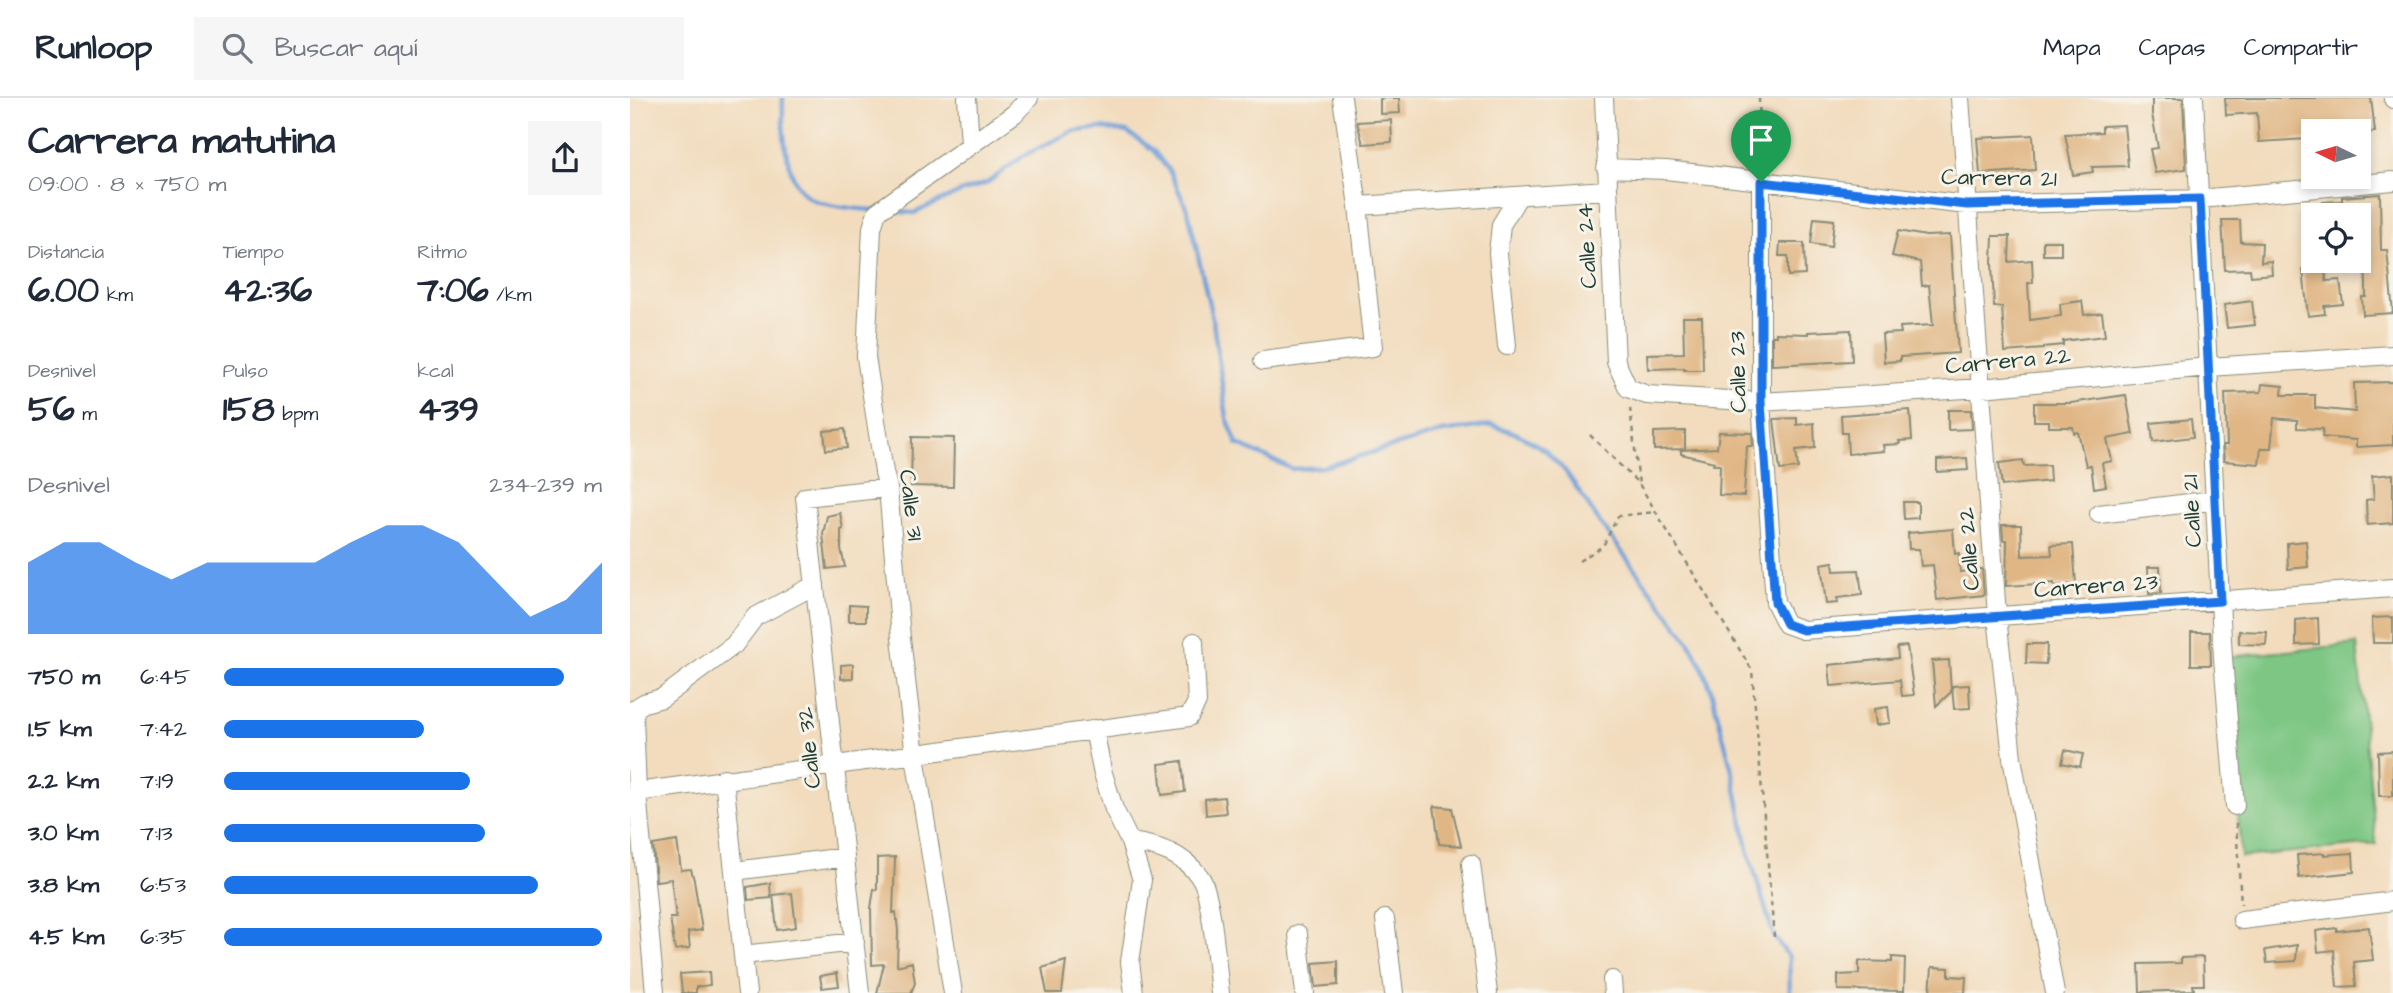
<!DOCTYPE html>
<html lang="es">
<head>
<meta charset="utf-8">
<style>
	:root { --surface:#fff; --page:#f6f6f7; --text:#1f2937; --muted:#747a83; --line:#e0e1e3; --accent:#1a73e8 }
	body { margin:0; font-family:"Architects Daughter",sans-serif; background:var(--page); color:var(--text); height:100vh; display:flex; flex-direction:column; font-size:26px; white-space:nowrap }
	* { box-sizing:border-box; margin:0 }
	p { font-size:23px; color:var(--muted) }
	.icon { flex:none; width:38px; height:38px; fill:none; stroke:currentColor; stroke-width:2; stroke-linecap:round; stroke-linejoin:round }
	.map { position:relative; flex:1; overflow:hidden }
	.details { display:flex; flex-direction:column; background:var(--surface); width:630px }
	.details>* { flex:none }
	.needle { width:46px; rotate:275deg }
	.buttons { position:absolute; left:1671px; top:21px; display:grid; gap:14px }
	.buttons a { display:grid; place-items:center; width:70px; height:70px; border-radius:0px; background:var(--surface); box-shadow:0 4px 10px #0003; font-size:35px }
	.pin { position:absolute; display:grid; place-items:center; width:60px; height:60px; color:#fff; margin:-72px -30px; border-radius:50% 50% 50% 0; rotate:-45deg; box-shadow:0 0 7px #0007 }
	.pin .icon { rotate:45deg }
	.round { display:grid; place-items:center; flex:none; width:74px; height:74px; border-radius:0px; background:var(--page) }
	.summary { display:flex; align-items:center; justify-content:space-between; height:119px; padding:0 28px }
	h1 { font-size:38px; font-weight:700; line-height:52px }
	.figures { display:grid; grid-template-columns:repeat(3,1fr); gap:10px; height:119px; padding:7px 28px }
	.figures div { display:grid; align-content:center }
	.figures b { font-size:35px; font-weight:700 }
	.figures small { font-size:19px; font-weight:400 }
	.figures p { font-size:19px }
	.chart { height:196px; padding:14px 28px }
	.chart p { display:flex; justify-content:space-between }
	.chart svg { width:100%; height:126px; margin-top:7px; fill:var(--accent); opacity:.7 }
	ul { padding:0 28px; list-style:none; font-size:23px }
	li { display:grid; grid-template-columns:112px 84px 1fr; align-items:center; height:52px }
	li i { height:18px; border-radius:9px; background:var(--accent) }
	header { display:flex; align-items:center; gap:42px; box-sizing:border-box; height:98px; padding:0 35px; background:var(--surface); border-bottom:2px solid var(--line) }
	header strong { font-size:33px }
	nav { display:flex; gap:38px; margin-inline-start:auto; font-size:24px }
	.search { width:490px; height:63px; background:var(--page); display:flex; align-items:center; gap:18px; box-sizing:border-box; padding:0 24px; border-radius:0px; color:var(--muted); font-size:26px }
	main { display:flex; flex:1; min-height:0 }
	.map>svg:first-child { display:block }
</style>
</head>
<body>
<header>
<strong>Runloop</strong>
<div class="search"><svg class="icon" aria-label="search" viewBox="0 0 24 24"><circle cx="10" cy="10" r="6"/><path d="M15 15l6 6"/></svg>Buscar aquí</div>
<nav><a>Mapa</a><a>Capas</a><a>Compartir</a></nav>
</header>
<main>
<section class="details">
<div class="summary"><div><h1>Carrera matutina</h1><p>09:00 · 8 × 750 m</p></div><a class="round"><svg class="icon" aria-label="share" viewBox="0 0 24 24"><path d="M12 15V3M7 8l5-5 5 5M5 13v7h14v-7"/></svg></a></div>
<div class="figures">
<div><p>Distancia</p><b>6.00<small> km</small></b></div>
<div><p>Tiempo</p><b>42:36</b></div>
<div><p>Ritmo</p><b>7:06<small> /km</small></b></div>
</div>
<div class="figures">
<div><p>Desnivel</p><b>56<small> m</small></b></div>
<div><p>Pulso</p><b>158<small> bpm</small></b></div>
<div><p>kcal</p><b>439</b></div>
</div>
<div class="chart"><p><span>Desnivel</span>234–239 m</p>
<svg viewBox="0 0 160 44" preserveAspectRatio="none"><path d="M0 44V19L10 12L20 12L30 19L40 25L50 19L60 19L70 19L80 19L90 12L100 6L110 6L120 12L130 25L140 38L150 32L160 19V44z"/></svg>
</div>
<ul>
<li><b>750 m</b>6:45<i style="width:90%"></i></li>
<li><b>1.5 km</b>7:42<i style="width:53%"></i></li>
<li><b>2.2 km</b>7:19<i style="width:65%"></i></li>
<li><b>3.0 km</b>7:13<i style="width:69%"></i></li>
<li><b>3.8 km</b>6:53<i style="width:83%"></i></li>
<li><b>4.5 km</b>6:35<i style="width:100%"></i></li>
</ul>
</section>
<div class="map">
<svg width="1763" height="895" viewBox="0 0 1763 895">
	<rect width="100%" height="100%" fill="#f7f3e8"/>
	<filter id="ink" filterUnits="userSpaceOnUse"><feTurbulence type="fractalNoise" baseFrequency=".0143" numOctaves="2"/><feDisplacementMap in="SourceGraphic" scale="14" xChannelSelector="R" yChannelSelector="G"/><feConvolveMatrix kernelMatrix="1 2 1 2 8 2 1 2 1" color-interpolation-filters="sRGB"/></filter>
	<filter id="wash" filterUnits="userSpaceOnUse"><feTurbulence type="fractalNoise" baseFrequency=".00686" numOctaves="4" result="noise"/><feDisplacementMap in="SourceGraphic" scale="28" xChannelSelector="R" yChannelSelector="G"/><feGaussianBlur stdDeviation="1.57" result="paint"/><feColorMatrix in="noise" values="0 0 0 0 0 0 0 0 0 0 0 0 0 0 0 0 0 1.4 0 .05"/><feComposite in="paint" operator="in"/></filter>
	<g filter="url(#wash)">
		<rect width="100%" height="100%" fill="#f2dcbd"/>
		<path fill="#7dc683" stroke="#4e825c" stroke-width="2" d="M1727,546L1746,746L1611,759L1597,559Z"/>
		<g fill="none" stroke-linecap="round" stroke-linejoin="round">
			<path stroke="#6e9ed7" stroke-width="4.5" d="M153,0C152,27 154,82 178,99C191,108 228,111 243,112
				M259,113L284,115L328,95L357,85L393,58L441,34L470,30L497,34L523,52L540,74L558,113L583,224L597,320L607,346L662,371L693,369L812,334L862,327L888,336L915,352L936,374L968,422L1058,542L1071,566L1081,592L1103,676L1119,756L1144,839L1159,859L1160,895"/>
		</g>
		<g id="blocks">
			<path fill="#e0b684" d="M756,0H769L770,15L750,16V1Z
				M1522,0H1553L1556,71L1525,75L1520,51L1528,50L1522,16Z
				M1595,0H1741L1745,34L1729,36V33H1677V41L1629,44L1627,15L1596,17Z
				M761,22L762,44L733,46L727,24Z
				M1494,27L1498,68L1462,69L1463,74L1443,77L1435,36L1472,34V28Z
				M1403,37L1405,72L1350,76L1347,40Z
				M1750,96L1751,152H1757L1763,215L1733,217L1732,199H1736V187L1734,153H1729V117H1694L1693,104L1712,103V99Z
				M1184,120L1204,122L1201,149L1181,146Z
				M1592,122H1610L1611,144L1632,145L1631,164L1641,163L1642,176L1621,178L1620,171L1595,172Z
				M1268,133L1296,138L1320,137L1328,255L1270,259V263L1254,264L1252,236L1271,235L1270,229L1303,227L1299,187L1292,188L1290,164L1262,158Z
				M1363,138H1380L1379,164L1402,162L1403,185H1398L1400,222L1431,218L1430,206L1452,203L1454,217L1472,215L1475,238L1433,243V247L1413,249V251L1375,254L1372,209H1364L1362,165Z
				M1413,143H1431V157H1413Z
				M1150,145H1174L1175,177L1158,178V158H1149Z
				M1695,170L1696,183L1710,182L1713,206L1694,208L1695,216L1678,218L1673,172Z
				M1622,203L1625,227L1597,230L1594,207Z
				M1053,219H1072L1073,272H1054V270L1018,271L1017,256L1054,255Z
				M1221,232L1222,263L1142,267V238H1146V235L1178,236V234Z
				M1763,284V347L1726,349V342L1692,339L1693,331L1667,330V322L1644,320L1641,350H1631L1629,366L1594,363L1593,347H1597L1595,295L1631,294L1632,286L1653,288L1652,297H1685V310L1725,314L1724,285Z
				M1496,297L1503,336L1477,341L1482,363L1472,365L1476,388L1464,390L1461,367L1456,368L1448,334L1444,335L1443,329H1419V323H1404V305H1441Z
				M1280,312L1282,342L1269,343L1270,346L1253,347L1254,353L1218,356L1217,335H1212L1211,317Z
				M1318,312H1341L1342,331L1318,332Z
				M1167,320V327L1184,325L1185,350L1166,352L1168,370L1150,372L1144,321Z
				M1561,321L1563,339L1523,344L1521,325Z
				M215,331L217,350L196,352L194,333Z
				M1055,333V351L1024,352V334Z
				M1089,334L1122,335L1123,348H1117L1114,398L1089,397L1090,367H1083L1084,364L1051,356V352L1087,350Z
				M282,339L324,340L323,389L281,388Z
				M1337,360L1338,372L1307,374V362Z
				M1393,362L1394,368L1419,367L1420,383L1372,388L1369,365Z
				M1763,376V425L1737,427L1736,402L1744,401L1742,378Z
				M1273,404H1288V420L1274,421Z
				M210,415L213,431L211,432V451L215,469L197,471L193,436L197,418Z
				M1372,427H1391L1392,458L1422,457L1421,447L1443,446L1446,486L1424,488V485L1376,488L1377,442H1373Z
				M1323,431L1325,456L1329,455L1330,474L1352,471L1354,497L1307,502L1303,467L1291,468L1289,451H1279L1278,435Z
				M1676,443L1678,469L1658,471L1657,445Z
				M1203,464L1204,473L1229,472L1232,497L1207,500L1208,505L1196,506L1191,466Z
				M1518,469H1530L1531,495L1519,496Z
				M219,507L236,508V523H219Z
				M1763,519V545H1743L1742,520Z
				M1688,520L1689,546L1666,547V522Z
				M1609,533L1637,534L1636,547L1609,546Z
				M1561,534H1580L1581,567H1561Z
				M1397,546H1417L1416,566L1396,565Z
				M1277,548L1284,597L1272,598L1270,582L1201,588L1199,567L1268,560L1267,549Z
				M1319,562L1321,594L1306,608L1302,563Z
				M223,566V580L211,581V567Z
				M1339,587L1340,610L1324,611L1322,588Z
				M1258,609L1260,625L1246,627L1244,611Z
				M1435,652L1453,656L1450,669L1432,665Z
				M1763,653V698H1749L1748,654Z
				M552,663L555,694L532,697L529,666Z
				M594,699L596,715L576,717L575,701Z
				M804,708L822,710L831,748L809,746Z
				M47,743L51,772L61,771L64,782L72,832L58,834L60,850L45,852L40,820H46L41,781L26,783L23,747Z
				M1694,755V757L1723,755L1724,774L1669,780L1667,757Z
				M265,759L263,815L266,814L268,833L267,868L282,864L285,885L281,895H247L254,866L242,867L241,810L244,791L247,792V760Z
				M140,785L141,800L118,802L117,789Z
				M162,795L166,829L147,832L143,797Z
				M1739,829L1743,862L1724,864L1726,888L1707,889L1704,852L1688,854L1686,833L1707,830V833Z
				M1667,847L1666,863L1637,865L1635,852Z
				M1262,859L1275,860L1274,893L1208,892V877L1229,876V863L1262,864Z
				M1573,859L1574,887H1563L1564,892L1510,894L1509,866L1551,865V860Z
				M436,863L432,895H417L412,870Z
				M708,863V887L686,889L683,865Z
				M1302,869L1319,870V878L1336,879L1335,895H1300Z
				M79,874L80,887L66,889V895H52L50,876Z
				M207,875L209,888L192,890L190,878Z"/>
		</g>
	</g>
	<g filter="url(#ink)">
		<use href="#blocks" fill-opacity="0" stroke="#888c78" stroke-width="2"/>
		<g fill="none" stroke-linecap="round" stroke-linejoin="round">
			<g stroke="#888c78" stroke-width="20">
				<path id="street" d="M337,0L340,46
					M974,0L986,264L998,290L1017,297L1131,304L1351,290L1579,269L1763,257
					M1330,0L1367,518L1382,660L1425,895
					M1564,0L1593,560L1605,708
					M1763,0V1
					M976,70L1036,72L1337,107L1570,101L1763,83
					M1131,84V304L1145,504L1156,526L1173,532L1763,490
					M728,108L977,92
					M877,248L868,155L871,127L888,99
					M633,263L743,249L728,108L712,0
					M1469,416L1584,402
					M464,631L472,672L484,711L500,744L512,782L500,864L504,895
					M94,680L117,895
					M7,694L559,619L567,604L564,544
					M500,744C528,748 552,755 570,779C582,794 587,872 590,895
					M841,766L858,895
					M104,773L215,759
					M755,821L764,895
					M1612,822L1763,803
					M668,836L675,895
					M113,857L225,844
					M982,882L983,895
					M25,895L7,694L4,618L6,610L14,605L32,600L104,547L125,519L185,487
					M230,895L175,399L258,390
					M323,895L285,658L271,540L258,390L254,374L236,259L242,130L247,114L384,16L399,0"/>
			</g>
			<path stroke="#888c78" stroke-width="2.5" stroke-dasharray="5 5" stroke-linecap="butt" d="M1129,0L1131,66
				M1000,310L1009,386
				M960,337L1009,386L1122,572L1144,839
				M949,463L973,448L988,418L1025,414
				M1606,725L1611,806"/>
			<use href="#street" stroke="#fff" stroke-width="18"/>
		</g>
	</g>
	<g fill="none" stroke-linecap="round" stroke-linejoin="round" filter="url(#ink)">
		<g stroke="#fff" stroke-width="14">
			<path id="route" d="M1131,84L1337,107L1570,101L1590,503L1173,532L1156,526L1145,504L1131,304Z"/>
		</g>
		<use href="#route" stroke="#1a73e8" stroke-width="9"/>
	</g>
	<g text-anchor="middle" stroke-width="6" stroke-linejoin="round" paint-order="stroke">
		<g font-size="23" fill="#1f3d34" stroke="#f7f3e8">
			<text transform="translate(1369 79) rotate(1)" y="8">Carrera 21</text>
			<text transform="translate(956 148) rotate(-93)" y="8">Calle 24</text>
			<text transform="translate(1378 262) rotate(-5)" y="8">Carrera 22</text>
			<text transform="translate(1107 274) rotate(-91)" y="8">Calle 23</text>
			<text transform="translate(282 407) rotate(83)" y="8">Calle 31</text>
			<text transform="translate(1561 413) rotate(-93)" y="8">Calle 21</text>
			<text transform="translate(1338 451) rotate(-94)" y="8">Calle 22</text>
			<text transform="translate(1466 487) rotate(-4)" y="8">Carrera 23</text>
			<text transform="translate(178 650) rotate(-96)" y="8">Calle 32</text>
		</g>
	</g>
</svg>
<div class="buttons">
<a><svg class="needle" viewBox="-14 -14 28 28"><path d="M0-13l5 13h-10z" fill="#e53935"/><path d="M0 13l5-13h-10z" fill="#747a83"/></svg></a>
<a><svg class="icon" aria-label="locate" viewBox="0 0 24 24"><circle cx="12" cy="12" r="6"/><path d="M12 2v4M12 18v4M2 12h4M18 12h4"/></svg></a>
</div>
<div class="pin" style="left:1131px;top:84px;background:#1e9e55"><svg class="icon" aria-label="arrive" viewBox="0 0 24 24"><path d="M6 21V4h12l-3 4 3 4H6"/></svg></div>
</div>
</main>
</body>
</html>
